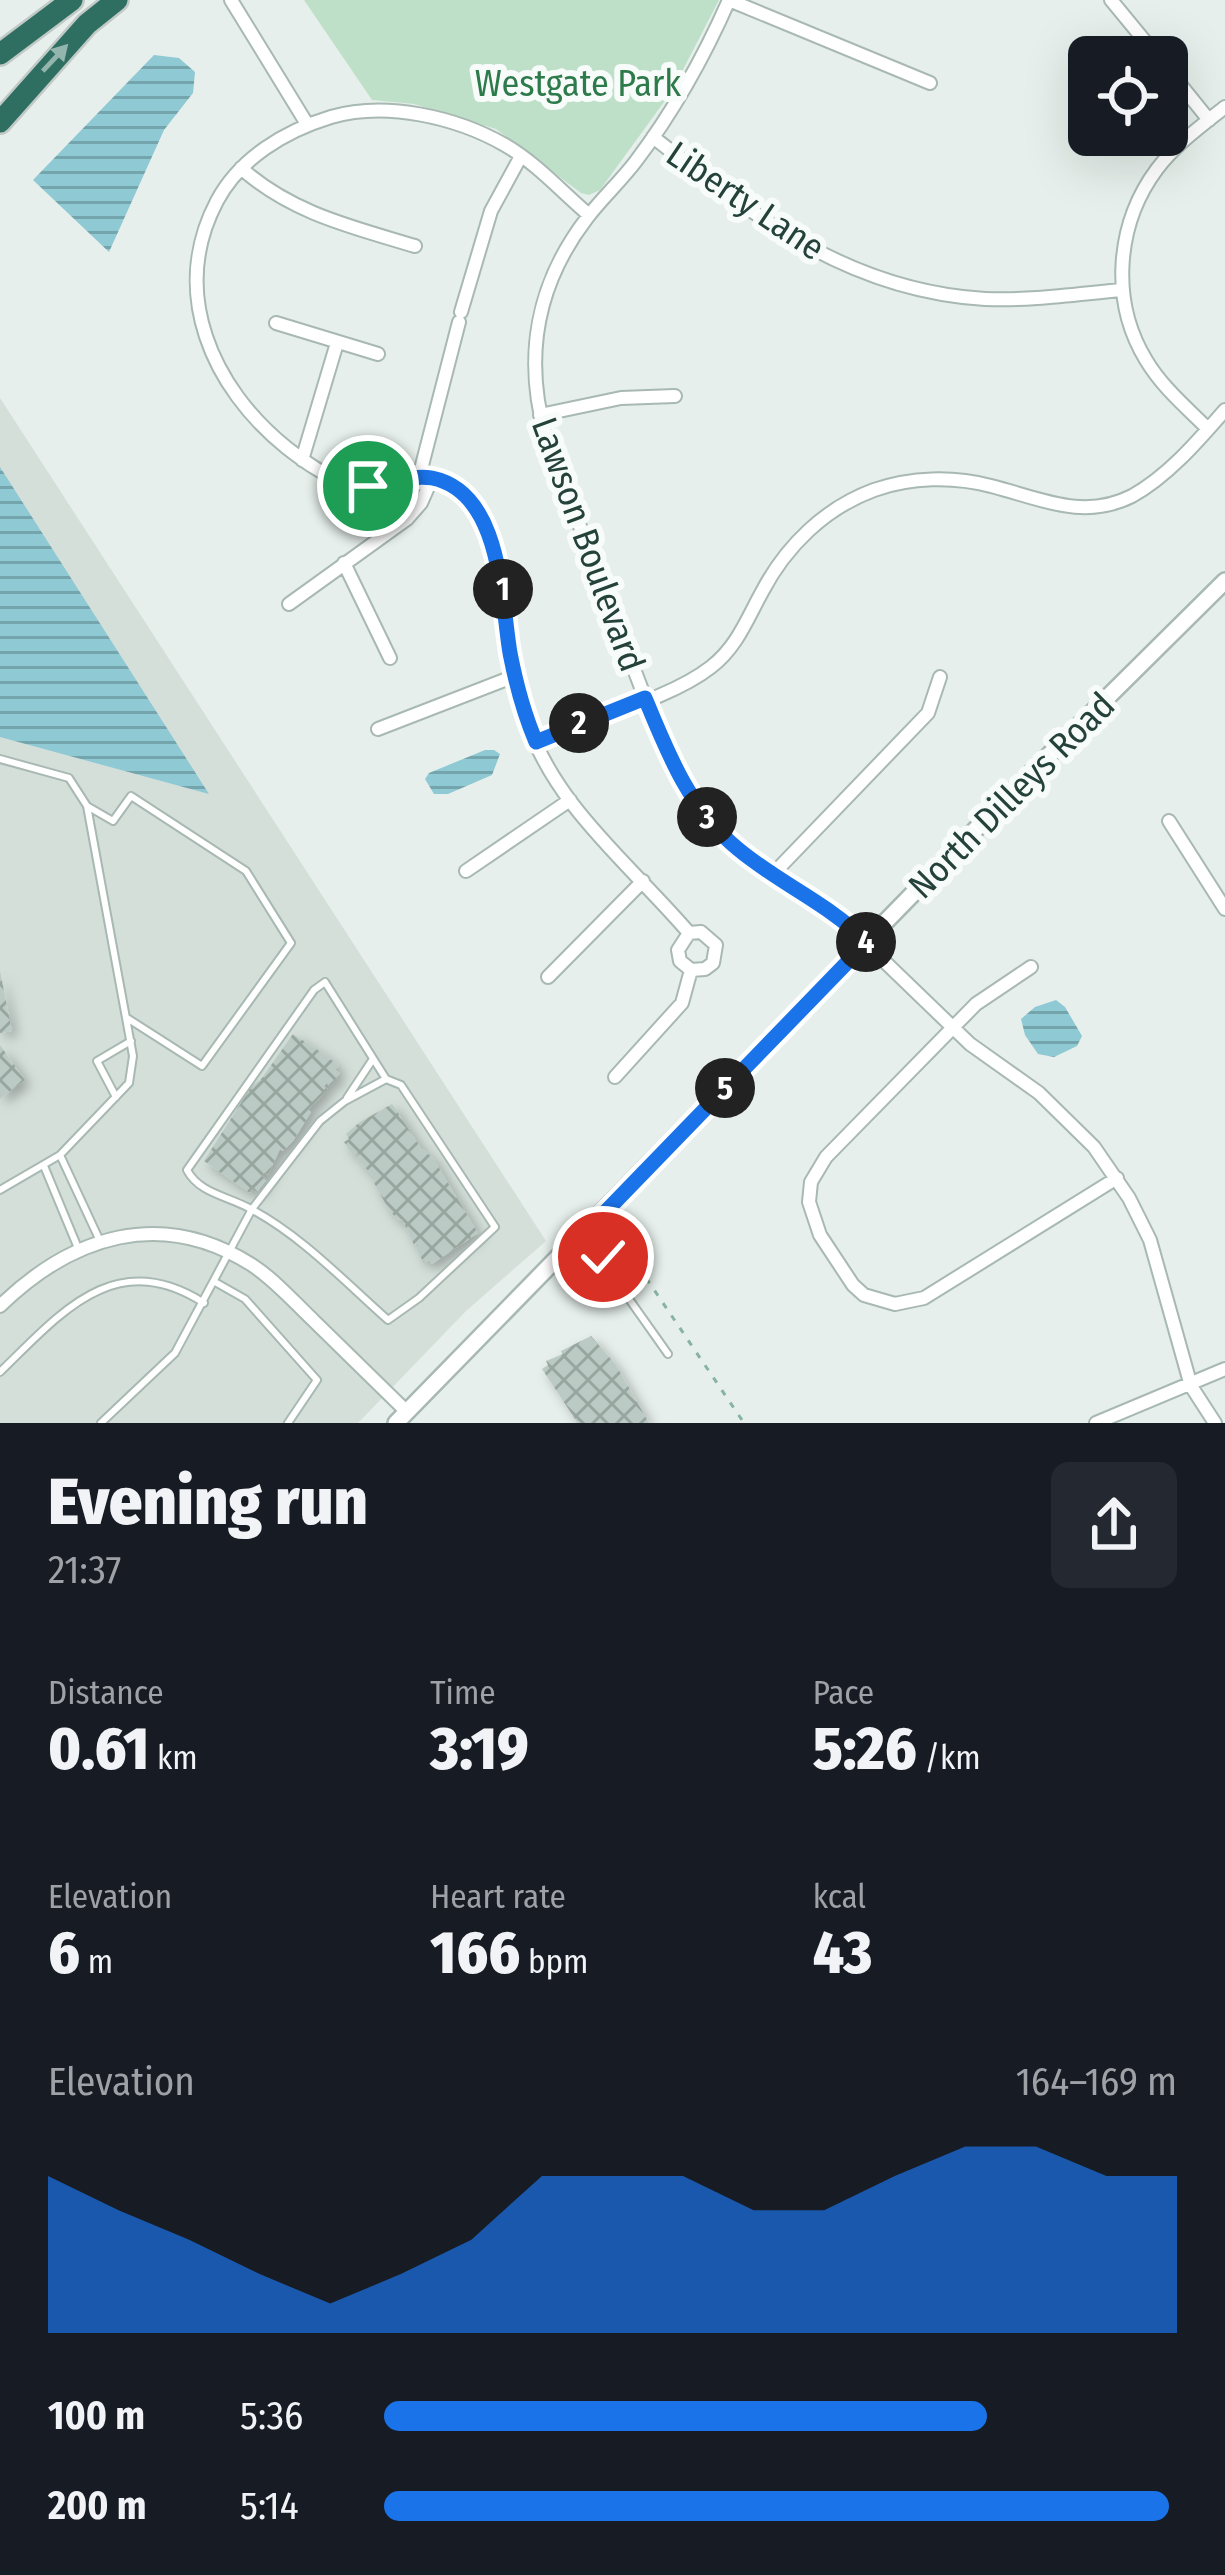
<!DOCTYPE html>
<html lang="en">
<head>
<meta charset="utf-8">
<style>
	:root { --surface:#171b24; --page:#242831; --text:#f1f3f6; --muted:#9ea1a6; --accent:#1a73e8 }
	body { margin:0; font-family:"Fira Sans Condensed",sans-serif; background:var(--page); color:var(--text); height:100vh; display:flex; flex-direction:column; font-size:45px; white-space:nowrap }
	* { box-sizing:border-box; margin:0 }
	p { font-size:39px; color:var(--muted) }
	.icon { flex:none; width:66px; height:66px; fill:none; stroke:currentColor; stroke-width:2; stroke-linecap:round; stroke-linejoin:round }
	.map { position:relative; height:1423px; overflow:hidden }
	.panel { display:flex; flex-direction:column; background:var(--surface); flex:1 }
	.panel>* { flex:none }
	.fabs { position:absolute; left:1068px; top:36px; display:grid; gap:24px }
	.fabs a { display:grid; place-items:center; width:120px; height:120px; border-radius:18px; background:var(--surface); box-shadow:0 12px 48px #0002; font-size:60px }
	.pin { position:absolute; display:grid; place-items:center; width:102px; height:102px; color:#fff; margin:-51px; border:6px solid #fff; border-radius:50%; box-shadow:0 3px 12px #0007 }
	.km { position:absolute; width:60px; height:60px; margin:-30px; border-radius:50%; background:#222; color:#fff; font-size:33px; line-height:60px; text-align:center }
	.round { display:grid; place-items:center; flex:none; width:126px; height:126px; border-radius:18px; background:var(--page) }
	.summary { display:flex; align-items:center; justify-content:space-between; height:204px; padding:0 48px }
	h1 { font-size:66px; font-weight:800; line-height:90px }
	.stats { display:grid; grid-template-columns:repeat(3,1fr); gap:18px; height:204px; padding:12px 48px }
	.stats div { display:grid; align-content:center }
	.stats b { font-size:60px; font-weight:800 }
	.stats small { font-size:33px; font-weight:400 }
	.stats p { font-size:33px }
	.chart { height:336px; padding:24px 48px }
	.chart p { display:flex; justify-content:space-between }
	.chart svg { width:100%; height:216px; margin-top:12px; fill:var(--accent); opacity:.7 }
	ul { padding:0 48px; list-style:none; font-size:39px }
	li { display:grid; grid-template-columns:192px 144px 1fr; align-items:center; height:90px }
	li i { height:30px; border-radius:15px; background:var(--accent) }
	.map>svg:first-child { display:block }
</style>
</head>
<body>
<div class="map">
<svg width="1225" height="1423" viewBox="0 0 1225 1423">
	<defs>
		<pattern id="water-rules" width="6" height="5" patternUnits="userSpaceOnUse" patternTransform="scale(3)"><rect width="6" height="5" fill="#8ec9d4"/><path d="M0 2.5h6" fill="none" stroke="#74a5ad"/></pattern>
		<pattern id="building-cross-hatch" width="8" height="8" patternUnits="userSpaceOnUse" patternTransform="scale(3)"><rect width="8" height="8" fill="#bbcac4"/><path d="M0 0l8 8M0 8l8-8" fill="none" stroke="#98a6a0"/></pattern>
		<filter id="shadow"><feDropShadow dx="5.5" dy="5.5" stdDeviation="6" flood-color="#0004"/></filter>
	</defs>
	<rect width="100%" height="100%" fill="#e6efeb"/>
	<path fill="#d4dfda" d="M0,398L546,1241L466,1311L358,1423H0Z"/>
	<path fill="#bfe0c8" d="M304,0H719L672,91L600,190L589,195L581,193L496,129L414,104L372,100Z"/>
	<path fill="url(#water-rules)" d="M154,55L179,58L195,72L193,93L164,130L109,252L33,180Z
		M0,467L209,794L0,737Z
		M485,750H494L500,754L492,775L448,794H434L425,779L429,773Z
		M1056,1000L1065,1007L1082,1036L1077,1046L1054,1057L1038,1054L1025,1035L1021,1019L1035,1007Z"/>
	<path fill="url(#building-cross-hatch)" filter="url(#shadow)" d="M0,971L12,1031L0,1033Z
		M293,1034L324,1054L339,1066L335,1070L340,1073L331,1086L326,1083L324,1087L328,1089L308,1110L311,1112L293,1141L283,1151L280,1149L268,1175L264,1172L262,1176L267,1179L257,1192L252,1189L250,1193L204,1161L251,1087L262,1078Z
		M0,1045L25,1080L0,1099Z
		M392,1104L421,1148L433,1158L478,1233L432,1264L429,1260L424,1263L416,1249L420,1246L417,1243L414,1245L402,1219L399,1221L389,1210L373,1181L376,1179L356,1158L360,1156L357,1152L353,1155L344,1142L349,1139L346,1134L360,1122Z
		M591,1336L616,1365L649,1423H577L575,1419L542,1369L548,1365L546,1361L563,1354L561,1351Z"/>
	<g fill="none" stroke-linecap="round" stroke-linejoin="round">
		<g stroke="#a8b8b2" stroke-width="10">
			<path id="service" d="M0,759L69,778L87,806L133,1056L129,1083L60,1155L0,1190
				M87,806L113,821L131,796L246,871L291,943L202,1066L127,1018
				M325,982L386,1079L401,1085L495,1227L419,1298L388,1320C345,1282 301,1235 249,1208C227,1196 199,1193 187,1170L314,990Z
				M116,1097L97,1061L131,1041
				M347,1098L373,1059
				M60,1155L100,1241
				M44,1166L78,1248
				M583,1234L668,1354
				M215,1282L245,1299L317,1380L288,1423
				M0,1372C61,1313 115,1246 204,1303
				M101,1423L175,1353L252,1209L320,1121L345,1101L386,1079"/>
		</g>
		<g stroke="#a8b8b2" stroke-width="16">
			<path id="minor" d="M231,0L307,124
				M1111,0L1158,57
				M1167,68L1209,120
				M930,83L729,0C704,57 673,112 636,161C621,181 602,198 587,218C537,283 523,357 546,437L645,698L685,786L707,817L741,852L828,907L970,1044L1039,1093L1094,1147L1129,1198L1150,1240L1191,1386L1215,1423
				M653,137C755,217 849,291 985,299C1031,301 1077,294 1122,290
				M241,168C291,213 352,227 415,246
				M589,215C562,192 536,163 505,145C456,117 386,101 331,117C285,131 240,158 217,201C169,292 212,388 287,448C305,462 327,478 350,484C398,497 434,453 475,508C513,561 506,654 526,718C553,805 632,866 689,933L701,932L716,945L713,963L705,969L691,970
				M461,312L491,211L521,156
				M276,323L378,354
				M540,415L621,398L675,396
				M1208,429C1186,407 1162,387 1146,360C1110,301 1116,224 1157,169C1175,145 1201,126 1225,107
				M302,460L337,343
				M419,477L459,322
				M344,563L390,658
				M289,604L407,519L421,503L432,478
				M378,729L515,676
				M536,742C588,719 669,700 711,667C737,647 747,619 762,592C786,546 825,508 874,490C911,477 953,476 991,486C1039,498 1083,521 1132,496C1168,476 1198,441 1225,410
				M1169,821L1225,909
				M466,871L570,800
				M774,873L928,713L940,677
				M689,933L678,950L680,961L691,970
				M1031,967L976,1004L826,1157L811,1182L809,1202L820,1235L853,1285L864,1295L895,1304L924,1298L1117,1178
				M548,977L643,881
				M615,1077L682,1003L691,970
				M0,1306C72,1236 161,1207 252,1265C275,1280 294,1302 314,1321C345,1351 376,1382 407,1412
				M1096,1423L1225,1369"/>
		</g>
		<g stroke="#a8b8b2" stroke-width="20">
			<path id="tertiary" d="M396,1423L1023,781L1225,581"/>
		</g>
		<g stroke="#c2cac8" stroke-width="26">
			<path id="motorway" d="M0,54L72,0
				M0,122L87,24L117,0"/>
		</g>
		<path stroke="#86b3a5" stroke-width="3" stroke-dasharray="6 9" stroke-linecap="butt" d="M611,1256L627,1257L638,1266L744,1423"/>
		<use href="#service" stroke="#fff" stroke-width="6"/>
		<use href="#minor" stroke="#fff" stroke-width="12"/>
		<use href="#tertiary" stroke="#fff" stroke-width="15"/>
		<use href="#motorway" stroke="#2f6f62" stroke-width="21"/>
	</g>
	<defs><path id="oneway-solid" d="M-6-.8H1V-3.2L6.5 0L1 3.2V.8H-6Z" transform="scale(3)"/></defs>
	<use fill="#93b5ae" href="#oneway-solid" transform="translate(55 58) rotate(-47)"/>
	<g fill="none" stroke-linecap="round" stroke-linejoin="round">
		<g stroke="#fff" stroke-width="24">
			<path id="route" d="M368,486C390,485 411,474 432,478C502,492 501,600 510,653C516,684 524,714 536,742L645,698C668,754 690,810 738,849C780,884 826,902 867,942L584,1234L603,1257"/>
		</g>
		<use href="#route" stroke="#1a73e8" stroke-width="15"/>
	</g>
	<g text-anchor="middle" stroke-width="12" stroke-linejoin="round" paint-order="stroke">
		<g font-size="36" fill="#2d7a4b" stroke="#f7fbf9">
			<text x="578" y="96">Westgate Park</text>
		</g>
		<g font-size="36" fill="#24423a" stroke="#f7fbf9">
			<text transform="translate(746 200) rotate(34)" y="13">Liberty Lane</text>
			<text transform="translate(589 544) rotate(70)" y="13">Lawson Boulevard</text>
			<text transform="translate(1011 795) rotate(-45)" y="13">North Dilleys Road</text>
		</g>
	</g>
</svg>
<div class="fabs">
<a><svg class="icon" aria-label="locate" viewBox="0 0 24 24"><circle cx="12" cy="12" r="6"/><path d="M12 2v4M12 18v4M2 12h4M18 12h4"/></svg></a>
</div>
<div class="pin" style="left:368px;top:486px;background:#1e9e55"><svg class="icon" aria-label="arrive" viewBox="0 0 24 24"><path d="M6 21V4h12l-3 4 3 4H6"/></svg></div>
<div class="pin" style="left:603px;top:1257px;background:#d93025"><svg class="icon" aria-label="check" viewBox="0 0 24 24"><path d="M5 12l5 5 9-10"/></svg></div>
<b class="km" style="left:503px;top:589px">1</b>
<b class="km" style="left:579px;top:723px">2</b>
<b class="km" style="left:707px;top:817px">3</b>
<b class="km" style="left:866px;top:942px">4</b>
<b class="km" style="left:725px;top:1088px">5</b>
</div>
<section class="panel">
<div class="summary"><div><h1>Evening run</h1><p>21:37</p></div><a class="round"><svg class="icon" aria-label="share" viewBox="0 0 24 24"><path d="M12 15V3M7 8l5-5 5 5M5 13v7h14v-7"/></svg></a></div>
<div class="stats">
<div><p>Distance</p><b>0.61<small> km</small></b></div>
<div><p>Time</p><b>3:19</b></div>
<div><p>Pace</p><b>5:26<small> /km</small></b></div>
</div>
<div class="stats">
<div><p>Elevation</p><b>6<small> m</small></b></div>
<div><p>Heart rate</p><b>166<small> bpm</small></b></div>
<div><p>kcal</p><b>43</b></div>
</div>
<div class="chart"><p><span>Elevation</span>164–169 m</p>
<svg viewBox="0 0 160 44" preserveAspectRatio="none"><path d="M0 44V12L10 19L20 25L30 32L40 38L50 32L60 25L70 12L80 12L90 12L100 19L110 19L120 12L130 6L140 6L150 12L160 12V44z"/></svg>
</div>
<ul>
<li><b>100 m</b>5:36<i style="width:76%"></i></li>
<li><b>200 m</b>5:14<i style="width:99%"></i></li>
</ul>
</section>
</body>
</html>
